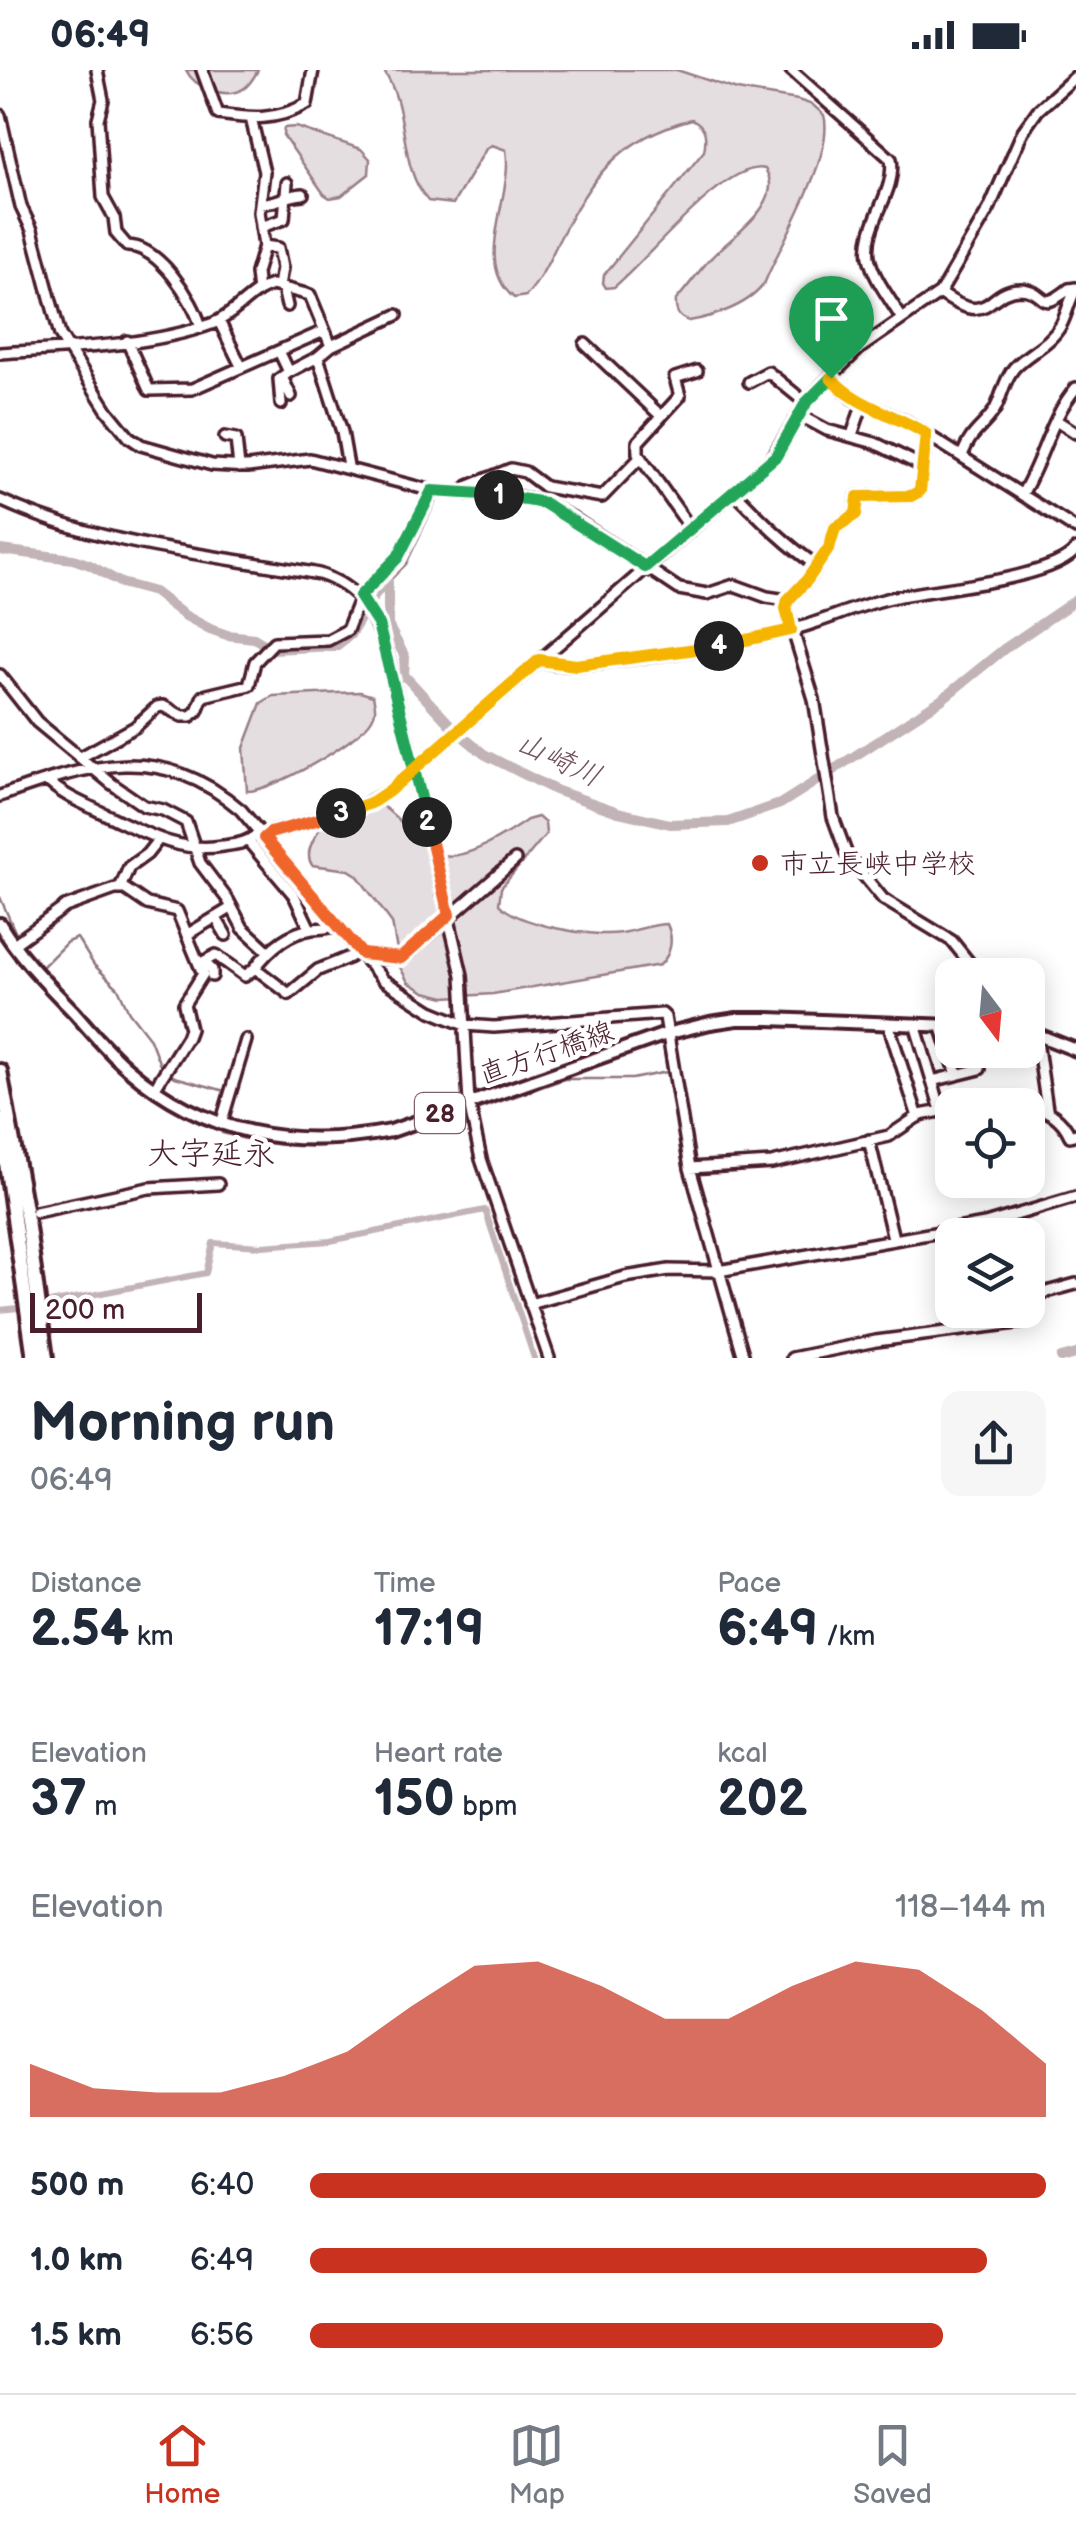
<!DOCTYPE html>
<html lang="en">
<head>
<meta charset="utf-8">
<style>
	:root { --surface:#fff; --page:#f6f6f7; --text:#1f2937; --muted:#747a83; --line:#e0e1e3; --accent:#c8321e }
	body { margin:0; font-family:"Balsamiq Sans","Klee One",sans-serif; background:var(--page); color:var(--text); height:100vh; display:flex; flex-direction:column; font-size:38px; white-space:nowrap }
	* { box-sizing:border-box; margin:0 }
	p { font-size:32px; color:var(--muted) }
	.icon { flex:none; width:55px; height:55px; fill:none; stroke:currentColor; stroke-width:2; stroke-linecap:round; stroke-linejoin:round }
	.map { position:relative; height:1288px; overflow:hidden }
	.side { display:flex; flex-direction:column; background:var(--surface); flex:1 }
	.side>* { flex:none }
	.needle { width:65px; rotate:164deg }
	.buttons { position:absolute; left:935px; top:888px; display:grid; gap:20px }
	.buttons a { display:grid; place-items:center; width:110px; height:110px; border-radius:20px; background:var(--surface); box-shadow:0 5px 25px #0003; font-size:50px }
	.scale { position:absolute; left:30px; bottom:25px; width:172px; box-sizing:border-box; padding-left:10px; border:5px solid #4a1f2b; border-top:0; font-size:28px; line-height:35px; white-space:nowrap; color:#4a1f2b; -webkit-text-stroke:8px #fff; paint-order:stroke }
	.pin { position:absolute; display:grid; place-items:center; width:85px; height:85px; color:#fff; margin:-102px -42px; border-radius:50% 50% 50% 0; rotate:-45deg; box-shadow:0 0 10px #0007 }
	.pin .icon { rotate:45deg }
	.km { position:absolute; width:50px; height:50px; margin:-25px; border-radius:50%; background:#222; color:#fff; font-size:28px; line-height:50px; text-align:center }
	.round { display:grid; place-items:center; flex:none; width:105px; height:105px; border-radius:20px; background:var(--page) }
	.head { display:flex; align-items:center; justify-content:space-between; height:170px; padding:0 30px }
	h1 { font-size:55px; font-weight:800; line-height:75px }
	.metrics { display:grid; grid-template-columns:repeat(3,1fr); gap:15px; height:170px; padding:10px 30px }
	.metrics div { display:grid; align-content:center }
	.metrics b { font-size:50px; font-weight:800 }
	.metrics small { font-size:28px; font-weight:400 }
	.metrics p { font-size:28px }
	.chart { height:280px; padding:20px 30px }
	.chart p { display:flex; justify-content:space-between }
	.chart svg { width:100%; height:180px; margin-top:10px; fill:var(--accent); opacity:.7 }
	ul { padding:0 30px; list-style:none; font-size:32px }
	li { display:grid; grid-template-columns:160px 120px 1fr; align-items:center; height:75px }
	li i { height:25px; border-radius:12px; background:var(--accent) }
	.status { display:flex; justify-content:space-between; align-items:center; height:70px; padding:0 50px; background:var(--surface); direction:ltr }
	.status svg { height:28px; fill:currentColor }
	.menu { display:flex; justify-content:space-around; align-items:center; height:140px; border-top:2px solid var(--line); background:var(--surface); font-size:28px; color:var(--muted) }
	.menu a { display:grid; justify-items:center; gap:5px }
	.menu .active { color:var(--accent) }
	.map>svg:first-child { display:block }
</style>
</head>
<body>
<div class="status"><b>06:49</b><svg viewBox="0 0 49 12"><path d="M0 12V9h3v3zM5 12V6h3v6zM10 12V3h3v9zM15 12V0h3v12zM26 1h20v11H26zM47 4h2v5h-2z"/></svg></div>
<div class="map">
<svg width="1076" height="1288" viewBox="0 0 1076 1288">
	<rect width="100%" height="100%" fill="#fff"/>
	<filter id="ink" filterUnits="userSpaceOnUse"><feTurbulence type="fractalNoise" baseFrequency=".01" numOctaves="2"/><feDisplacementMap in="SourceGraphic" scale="20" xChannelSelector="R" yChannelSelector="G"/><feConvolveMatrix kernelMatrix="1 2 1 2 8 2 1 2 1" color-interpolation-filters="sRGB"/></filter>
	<g filter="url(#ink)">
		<path fill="#e5dee0" stroke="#987e86" stroke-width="2.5" d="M186,0H258C254,7 250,15 243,19C224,30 194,17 186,0Z
			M383,0H677L737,20L798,30L813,35L824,45C835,85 781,172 765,212C752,234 714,247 689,251C678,248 675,241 676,230C689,216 699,200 712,187C732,166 787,132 765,99C727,88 645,193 614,217L606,218L603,213L604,205L704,81C707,66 706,56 692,49C617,69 591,108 558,172C549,191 540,211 526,226L514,228C471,191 514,127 506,80L492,75L486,79L453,134L428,131C397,95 411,40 383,0Z
			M296,57L361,79L370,89L369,104L341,126L330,128L324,124L283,65L284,58Z
			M360,622L373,626C375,635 377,641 372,649C360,671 271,722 247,721L244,678L261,633L273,626Z
			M382,736C401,749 413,767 431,780C456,799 505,765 527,750L538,747L545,753L546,764L501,818L499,834C518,855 592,868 621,863C636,861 652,854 667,854C674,869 671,884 660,895L493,924L445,927L425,922L408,912L400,897L392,853L357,805L349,800L312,795C303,782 316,765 323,753L371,737Z"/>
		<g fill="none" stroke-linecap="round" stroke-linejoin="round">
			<path stroke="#91787e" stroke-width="2.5" d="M388,512L406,494L437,429
				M0,827L16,864L20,865
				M40,899L67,872L77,868L94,895L118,918L129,942L150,969L162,1000L175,1007L225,1021
				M476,1040L564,1009H632L672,1001
				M223,1059L222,1063C315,1090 379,1074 468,1042"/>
			<path stroke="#c1b3b6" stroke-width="6" d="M39,1235L206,1203L213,1173L262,1176L330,1171L485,1140L534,1288
				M0,1240L27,1237"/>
			<path stroke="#c1b3b6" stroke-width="10" d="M0,480L73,489L90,495L121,513L154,522L184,545L210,559L227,565L254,568L272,579L336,576L350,565L376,523L388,512
				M388,512V555L405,587L404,605L455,660L484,684L555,720L618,742L670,754L728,752L780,734L807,717L941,630L1004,579L1076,530
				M1061,1288L1076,1284"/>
			<g stroke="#4a1f2b" stroke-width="16">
				<path id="minor" d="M97,0L103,30L98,49L103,127L114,147L116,163L127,176C159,176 193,229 201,257
					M202,0L218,44C253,49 275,51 307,34L313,0
					M791,0L891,89C897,122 864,153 869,187C873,208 891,230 902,249
					M0,45L21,137L32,160L60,265L107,340L129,367L141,375L212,395L248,397L310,389L433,421L520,427L544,433L571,447L679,519L707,524L734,515L767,527L787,530
					M251,48L264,102L259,142L264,176L256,203L258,222
					M260,134C276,133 287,125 303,124
					M261,157L284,149L287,113
					M264,176L278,178L282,198L279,216
					M283,219L287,236
					M940,223C992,260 986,219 1020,219C1049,220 1036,245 1069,219L1076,218
					M219,251L241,296
					M127,271L149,320L192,319L324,261
					M585,274L661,346
					M279,281L289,302L318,287
					M0,283C65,279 154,276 214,253C236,244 250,221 272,215L310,225L331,276
					M282,307L291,326
					M831,308L852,328L907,352L1076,459
					M749,312L768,302L806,333
					M281,334L279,309L289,302
					M799,345L827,360L875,373L922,396
					M1056,350L1076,363
					M926,364L920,421L911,426L857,427L856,444L835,458L829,478L807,511L787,530L786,538L814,629L833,747L847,785L883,829L952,871L979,905
					M852,365L863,333
					M225,367L236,369L239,397
					M962,386C971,361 981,360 994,341C1002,328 1003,311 1014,298C1027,283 1050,275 1061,255C1067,244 1069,231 1076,219
					M348,396L342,362L318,287L331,276L397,245
					M464,421L469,416L511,399L525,402L545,417L602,427L640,388
					M734,422C760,448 785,474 816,495
					M1022,424C1043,390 1050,348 1076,318
					M0,430C102,477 211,484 319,504C359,517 374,543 386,581L462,905L469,1033L481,1089L549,1288
					M691,459L638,384V372L680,326L675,308L697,301
					M539,590C569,600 599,592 629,589C684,582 740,574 794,559C828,550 860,534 895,527C932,519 1056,509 1076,479
					M0,605L37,652L112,714L144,736L163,740L186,752L200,793L228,830L243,858L268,881
					M81,687L135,657L157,637L163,636L182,646H191L197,641L203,626L249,615L255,592L274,572L328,570L347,560L360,527L398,487L433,421
					M47,710C62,726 90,736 109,746C147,764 180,783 223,776C237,774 248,773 259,763
					M0,726C90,694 161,671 241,740L383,910L431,941L465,955L494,957L662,944L665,947L690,1098L744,1288
					M264,768L270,763L362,736L389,721L770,391L806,333L823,314L860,278L940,223L989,139L1023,61L1038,40L1076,6
					M249,772L294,825L310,859
					M120,818L129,797L147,784L158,770
					M216,848L226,865
					M337,855C328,859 321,858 312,859C287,863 269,879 255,898L289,924L318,900L350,887L357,879
					M188,864L231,838
					M14,874L65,837L115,819H125L147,834L177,841L203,904L184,934L190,959L187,967L154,1019
					M361,884L389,888L406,885L515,790
					M201,893L216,885L245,906L255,898
					M205,893L212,900V906
					M888,953L918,1047
					M915,954L941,1040
					M941,955L957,1005
					M1036,964L1047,1039
					M932,1011L980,999L974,980
					M1028,1038C1047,1038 1062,1048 1070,1066L1076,1064
					M221,1054L246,970
					M869,1070L893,1168
					M690,1098L772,1093L889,1066L920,1045L952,1039
					M36,1142L149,1118L218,1114
					M1028,1227L1076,1214
					M530,1234L625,1207L669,1200L718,1201L985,1154L1076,1127
					M792,1288L876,1271L1024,1252L1021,1240"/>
			</g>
			<g stroke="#4a1f2b" stroke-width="18">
				<path id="major" d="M0,854C19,887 48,915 74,942C91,961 107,981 127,998C205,1065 292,1080 391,1061L666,964L710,953L737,949H769L952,956
					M1028,961L1076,980"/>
			</g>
			<g stroke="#4a1f2b" stroke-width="20">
				<path id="highway" d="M0,1001L27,1150L46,1288
					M0,1051L34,1288"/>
			</g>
			<use href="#minor" stroke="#fff" stroke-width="9"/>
			<use href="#major" stroke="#fff" stroke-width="10"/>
			<use href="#highway" stroke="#fff" stroke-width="12"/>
		</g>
	</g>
	<g fill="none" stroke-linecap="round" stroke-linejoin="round" filter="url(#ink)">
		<g stroke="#fff" stroke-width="20">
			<path id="split-1" d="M499,425L544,433L645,497L776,386L806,333L831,308"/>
		</g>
		<g stroke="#fff" stroke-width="20">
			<path id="split-2" d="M427,752L378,554L360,526L398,487L432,421L499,425"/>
		</g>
		<g stroke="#fff" stroke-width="20">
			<path id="split-3" d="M341,743L270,763L264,768L362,884L401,888L449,845L427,752"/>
		</g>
		<g stroke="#fff" stroke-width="20">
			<path id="split-4" d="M341,743L371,733L389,721L539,590L576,595L719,576"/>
		</g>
		<g stroke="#fff" stroke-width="20">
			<path id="split-5" d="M719,576L791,560L786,538L788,530L807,510L829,478L835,458L856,444L858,427L911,426L920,421L926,364C895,344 855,336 831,308"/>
		</g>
		<use href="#split-1" stroke="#22a559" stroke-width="12"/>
		<use href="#split-2" stroke="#22a559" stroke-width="12"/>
		<use href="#split-3" stroke="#f0652b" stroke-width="12"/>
		<use href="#split-4" stroke="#f5b400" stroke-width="12"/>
		<use href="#split-5" stroke="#f5b400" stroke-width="12"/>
	</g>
	<circle fill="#c8321e" stroke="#fff" stroke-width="4" cx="760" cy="793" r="10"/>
	<g text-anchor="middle" stroke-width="9" stroke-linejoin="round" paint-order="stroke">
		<rect fill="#fff" stroke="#80626b" stroke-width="2.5" x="415" y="1023" width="50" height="40" rx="8"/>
		<g font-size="25" font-weight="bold" fill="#4a1f2b">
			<text x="440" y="1052">28</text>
		</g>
		<g font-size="28" fill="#4a1f2b" stroke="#fff" text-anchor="start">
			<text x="780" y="803">市立長峡中学校</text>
		</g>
		<g font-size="28" fill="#4a1f2b" stroke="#fff">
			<text transform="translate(546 982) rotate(-19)" y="10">直方行橋線</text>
		</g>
		<g font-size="30" font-style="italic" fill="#74535c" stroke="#fff">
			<text transform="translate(559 689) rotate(25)" y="10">山崎川</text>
		</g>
		<g font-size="32" fill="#4a1f2b" stroke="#fff">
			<text x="211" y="1094">大字延永</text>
		</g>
	</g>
</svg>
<div class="buttons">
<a><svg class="needle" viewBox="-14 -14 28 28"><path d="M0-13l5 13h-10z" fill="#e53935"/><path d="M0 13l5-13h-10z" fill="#747a83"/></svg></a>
<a><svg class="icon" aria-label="locate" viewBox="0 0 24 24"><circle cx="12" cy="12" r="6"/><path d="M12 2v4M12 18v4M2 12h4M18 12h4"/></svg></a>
<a><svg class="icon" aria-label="layers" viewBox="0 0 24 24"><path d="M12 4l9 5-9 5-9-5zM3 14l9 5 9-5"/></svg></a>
</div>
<div class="scale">200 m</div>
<div class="pin" style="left:831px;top:308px;background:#1e9e55"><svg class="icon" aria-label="arrive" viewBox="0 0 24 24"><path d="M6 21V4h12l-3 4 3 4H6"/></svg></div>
<b class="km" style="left:499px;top:425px">1</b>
<b class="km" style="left:427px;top:752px">2</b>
<b class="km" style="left:341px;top:743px">3</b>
<b class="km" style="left:719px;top:576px">4</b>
</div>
<section class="side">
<div class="head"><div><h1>Morning run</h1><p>06:49</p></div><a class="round"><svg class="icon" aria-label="share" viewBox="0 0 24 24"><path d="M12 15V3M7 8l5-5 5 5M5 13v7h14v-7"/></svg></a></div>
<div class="metrics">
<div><p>Distance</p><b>2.54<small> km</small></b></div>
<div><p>Time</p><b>17:19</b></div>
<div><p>Pace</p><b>6:49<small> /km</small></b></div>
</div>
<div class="metrics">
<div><p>Elevation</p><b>37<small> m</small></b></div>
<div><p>Heart rate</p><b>150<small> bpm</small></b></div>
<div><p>kcal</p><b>202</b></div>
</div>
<div class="chart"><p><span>Elevation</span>118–144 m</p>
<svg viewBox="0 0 160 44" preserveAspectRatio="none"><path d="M0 44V31L10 37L20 38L30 38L40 34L50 28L60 17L70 7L80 6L90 12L100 20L110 20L120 12L130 6L140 8L150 18L160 31V44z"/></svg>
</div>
<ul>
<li><b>500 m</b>6:40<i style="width:100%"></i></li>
<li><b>1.0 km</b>6:49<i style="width:92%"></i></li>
<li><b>1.5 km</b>6:56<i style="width:86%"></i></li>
</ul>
</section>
<nav class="menu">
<a class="active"><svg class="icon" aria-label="home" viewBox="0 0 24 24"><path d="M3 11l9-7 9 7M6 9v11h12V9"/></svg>Home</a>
<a><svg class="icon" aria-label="map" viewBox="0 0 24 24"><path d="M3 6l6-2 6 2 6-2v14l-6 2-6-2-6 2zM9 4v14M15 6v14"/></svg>Map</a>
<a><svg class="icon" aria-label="saved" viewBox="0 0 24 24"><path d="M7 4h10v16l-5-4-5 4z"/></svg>Saved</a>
</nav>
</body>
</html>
